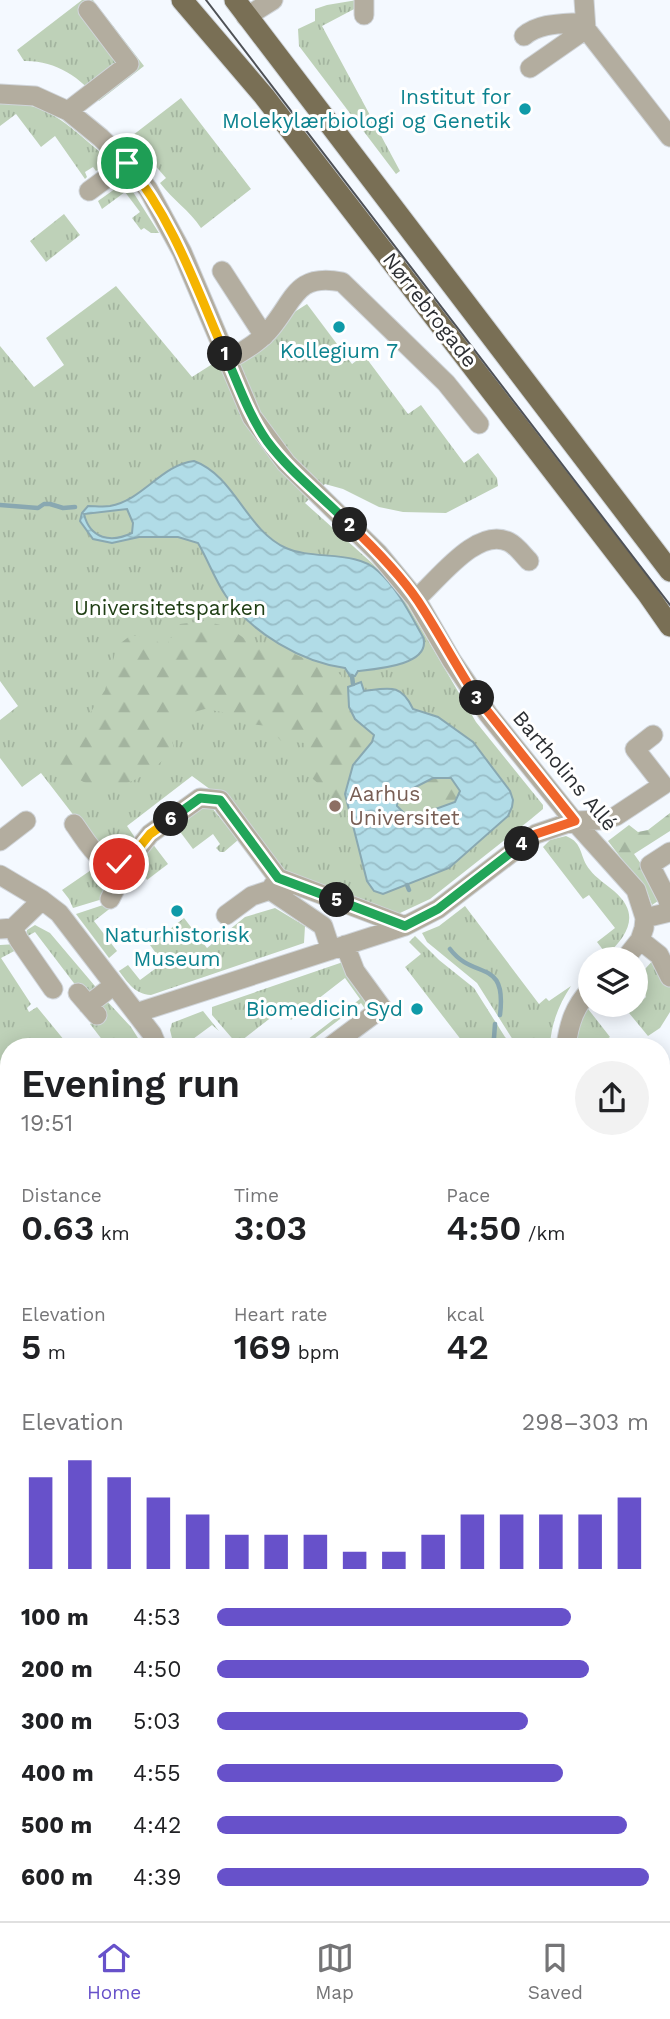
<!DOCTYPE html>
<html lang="en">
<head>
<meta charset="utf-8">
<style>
	:root { --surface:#fff; --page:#f2f2f2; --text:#202124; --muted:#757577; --line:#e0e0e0; --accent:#6751ca }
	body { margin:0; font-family:"Work Sans",sans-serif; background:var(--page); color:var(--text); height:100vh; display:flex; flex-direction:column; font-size:26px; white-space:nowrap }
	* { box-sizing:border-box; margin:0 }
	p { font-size:23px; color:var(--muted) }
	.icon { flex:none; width:38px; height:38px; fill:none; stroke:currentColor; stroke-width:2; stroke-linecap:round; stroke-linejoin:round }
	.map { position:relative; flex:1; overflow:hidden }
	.drawer { position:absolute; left:0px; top:1038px; width:670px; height:884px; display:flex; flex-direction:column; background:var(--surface); border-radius:28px 28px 0 0; box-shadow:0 4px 18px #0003 }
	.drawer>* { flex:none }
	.fabs { position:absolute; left:578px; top:947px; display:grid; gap:14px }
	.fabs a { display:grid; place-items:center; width:70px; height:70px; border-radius:50%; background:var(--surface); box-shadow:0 4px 18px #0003; font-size:35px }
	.pin { position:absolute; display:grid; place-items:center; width:60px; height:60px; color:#fff; margin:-30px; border:4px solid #fff; border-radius:50%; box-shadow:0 2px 7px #0007 }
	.km { position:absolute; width:35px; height:35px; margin:-18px; border-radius:50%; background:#222; color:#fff; font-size:19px; line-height:35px; text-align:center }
	.round { display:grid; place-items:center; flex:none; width:74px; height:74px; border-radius:37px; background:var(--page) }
	.head { display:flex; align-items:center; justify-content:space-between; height:119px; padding:0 21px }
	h1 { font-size:38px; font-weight:600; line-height:52px }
	.stats { display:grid; grid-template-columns:repeat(3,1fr); gap:10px; height:119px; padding:7px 21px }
	.stats div { display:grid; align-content:center }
	.stats b { font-size:35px; font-weight:600 }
	.stats small { font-size:19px; font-weight:400 }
	.stats p { font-size:19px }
	.chart { height:196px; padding:14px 21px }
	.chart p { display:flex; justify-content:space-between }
	.chart svg { width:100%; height:126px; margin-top:7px; stroke:var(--accent); stroke-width:6 }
	ul { padding:0 21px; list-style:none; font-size:23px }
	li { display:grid; grid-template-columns:112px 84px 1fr; align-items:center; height:52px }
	li i { height:18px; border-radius:9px; background:var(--accent) }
	.menu { display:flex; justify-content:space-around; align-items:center; height:98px; border-top:2px solid var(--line); background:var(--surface); font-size:19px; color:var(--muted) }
	.menu a { display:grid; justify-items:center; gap:4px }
	.menu .active { color:var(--accent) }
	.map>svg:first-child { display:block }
</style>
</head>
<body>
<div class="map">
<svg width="670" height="1921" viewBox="0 0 670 1921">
	<defs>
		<pattern id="grass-tufts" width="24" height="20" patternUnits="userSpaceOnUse" patternTransform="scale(1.75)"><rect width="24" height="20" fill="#bed1b8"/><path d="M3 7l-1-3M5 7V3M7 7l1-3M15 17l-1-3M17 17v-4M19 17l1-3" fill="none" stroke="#a3b49f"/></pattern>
		<pattern id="forest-firs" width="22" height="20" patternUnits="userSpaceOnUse" patternTransform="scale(1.75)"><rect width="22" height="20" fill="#bed1b8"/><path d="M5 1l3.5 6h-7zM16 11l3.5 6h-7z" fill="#a3b49f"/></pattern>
		<pattern id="water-waves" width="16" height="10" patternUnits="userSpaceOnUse" patternTransform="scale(1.75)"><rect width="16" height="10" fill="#b1dce7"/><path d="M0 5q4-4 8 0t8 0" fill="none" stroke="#98bdc7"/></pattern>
	</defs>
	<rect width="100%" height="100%" fill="#f4f9ff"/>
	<path fill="url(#grass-tufts)" d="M82,0H93L144,66L99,101C81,77 54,60 24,61L17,50Z
		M357,0L358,7L322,26L400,171L396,174L299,46L298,29L315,21V9L327,5Z
		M181,98L251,189L201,228C189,210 173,200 160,183L166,178L138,146L133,150L124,142Z
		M0,102C13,104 27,104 39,108C62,117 89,143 108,159V162L96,171L93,167L85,172L87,177L85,179L55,136L41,147L16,114L0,126Z
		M126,181L132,183L137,190L133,192L159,233H151L144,228L141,230L132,218L140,212L125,192L102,209L98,201Z
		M64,214L80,235L46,262L30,241Z
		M116,286L192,377L307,304L352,364L364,355L408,414L421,405L464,463L478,453L497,478L498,486L446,513L403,512L379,507L343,489L325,484L305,503L373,564L405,601L476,722L543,805V809L531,819L430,899L400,913L386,916L279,873L222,798L192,776L127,826L138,842L128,852L105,856L41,773L22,787L0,758V720L18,706L0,681V346L34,387L64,365L46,338Z
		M198,807L212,808L238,840L224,852H220L216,848L220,844L213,834L193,849L175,825Z
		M566,836C584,843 579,857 590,870C596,878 606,884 614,891C641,914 628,935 607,955L597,942L615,928L589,895L583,899L543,847L550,840Z
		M152,843L168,864L147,880L137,864Z
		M97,866L117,871L106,898L73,908L69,899L62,890Z
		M115,901L117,903L94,921L117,951L109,958L76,914Z
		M465,906L539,1004L546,998L549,1001L571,986C559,1004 551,1024 550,1046L522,1045L513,1040L477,983L427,942L422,933L439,926Z
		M275,908L305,926L304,943L151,995C135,994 128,983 119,971L128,965L140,980L163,963L150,945L184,918L207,948L245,917Z
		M35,925L50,933L100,992L83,995L35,932L26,937L27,930Z
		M415,936L439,960L474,988L505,1037L514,1046H458L462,1041L405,967L421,954L409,942Z
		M17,944L20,948L1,958L31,1004L27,1008L29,1012L37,1007L69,1046H9V1542L0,1534V945Z
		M655,958L670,982V1012L660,1028L648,1036L629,1013L646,997L641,983L636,979Z
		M343,962L370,1006L368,1013L361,1003L306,1045L303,1043L360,999L345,978L291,1020L282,1009L237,1044L212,1015V1007Z
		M106,1000L131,1027L143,1046H107L90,1024L98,1018L97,1013Z
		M585,1005L610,1037L597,1046H573Z
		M203,1011L219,1031L212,1025L193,1039L198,1046H174L170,1030L172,1023Z"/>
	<path fill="url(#forest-firs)" d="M205,621L228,627L251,643H270L341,675C347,704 357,715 379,732L350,800L334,802L327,791L306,773L305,743L281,741L268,726L242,723L222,712L205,709L175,717L168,728L174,748C157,770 121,795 91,785C79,781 68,772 57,766L52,753L74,738L105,690L117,646L131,635L155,639L164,649L180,624Z
		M433,778H451L460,791L454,802L419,815L407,816L397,806L398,796Z
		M670,813V831L634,854L655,884L661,899L652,905L647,892L608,841L629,825L638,832L648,830Z"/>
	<path fill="url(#water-waves)" stroke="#89a8b1" stroke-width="2" fill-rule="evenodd" d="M194,461C235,476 246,530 286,548C312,560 357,550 378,571C398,589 410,614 423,637C432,665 377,669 358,671L355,676H350L345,668C301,662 252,633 226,596C215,580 208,560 198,543L178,537H139L112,543L93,539L80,521L82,513L88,506C95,506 103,507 110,506C143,500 161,465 194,461ZM127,509L133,523L132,533C111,543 90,539 84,514Z
		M361,682L364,691C389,688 401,683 413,709L438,717L473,742L510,791L513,800L512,807L508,816L449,868L383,894L374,891L367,881L345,794L353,765L372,742L374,735L355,719L349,707L348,687ZM433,778H451L460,791L455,802L419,815L407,816L397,806L398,796Z"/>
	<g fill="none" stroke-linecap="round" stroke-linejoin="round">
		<path stroke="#89a8b1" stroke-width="4.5" d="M0,505L38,508L44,504H50L63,508L75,507
			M352,676L353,684
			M407,885L409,890
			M450,949C474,981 507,957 500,1015
			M495,1024L494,1038L497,1046"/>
		<g stroke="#d0d5da" stroke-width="21">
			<path id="minor" d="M364,0V15
				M584,0L586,29L670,137
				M246,17L273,0
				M524,36C540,22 565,24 585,22
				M530,68L586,29
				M0,94L35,96L68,111L101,138L127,163L148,189L182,252L252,417L286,463L378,553L416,599L452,661L488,714L574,821L636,890L645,918L644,928L640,940L625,959
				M68,111L129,64L88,10
				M89,191L127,163
				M222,271L264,336
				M228,360C243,351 260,342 271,328C295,299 296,273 342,282L446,383L479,424
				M416,599C438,580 477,526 509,542C517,546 523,555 529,561
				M74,824C89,844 99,870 129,861
				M0,841L26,821
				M0,875L42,900L59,913L152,1034L157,1046
				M110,899L129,861L150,834L200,798L220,800L278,878
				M226,915L252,896L270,890
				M645,918L670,912L668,900L650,865L670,852
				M13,928L19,940L53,989
				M0,929L13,928L42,900
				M640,940L659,955L670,977
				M331,950L323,926L270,890L278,878L405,926
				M78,993L97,1015
				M88,1005L114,985
				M136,1013L405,926L438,909L536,834L574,821L601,820L616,816L663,785L635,749L653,735
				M331,1046L382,1008L355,971L345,945
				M566,1046C569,1024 574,1007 590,990
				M4,1132L9,1141
				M662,1138L670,1132
				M662,1182L670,1188
				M662,1217L670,1203
				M662,1557L670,1559
				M0,1593L9,1588
				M662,1702L670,1689
				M662,1763L670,1766
				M0,1804L9,1809
				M662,1879L670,1848
				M135,1913L140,1921
				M386,1913L395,1921
				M337,1921L345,1913
				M516,1921L521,1913
				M650,1921L652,1913"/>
		</g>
		<g stroke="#d0d5da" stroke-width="23">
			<path id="major" d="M182,0L264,96L647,593L670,626
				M235,0L670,571"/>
		</g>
		<use href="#minor" stroke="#b3ad9f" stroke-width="19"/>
		<use href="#major" stroke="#796f55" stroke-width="21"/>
		<path stroke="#4f5257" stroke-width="2" d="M206,0L670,605"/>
	</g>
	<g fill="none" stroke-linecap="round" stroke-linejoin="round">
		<g stroke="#fff" stroke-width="14">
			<path id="split-1" d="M127,163C173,219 196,287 225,354"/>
		</g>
		<g stroke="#fff" stroke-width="14">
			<path id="split-2" d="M225,354C238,383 248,414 267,441C290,472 323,497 350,525"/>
		</g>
		<g stroke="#fff" stroke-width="14">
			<path id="split-3" d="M350,525C374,548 399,573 418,601C439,633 456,666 477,698"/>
		</g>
		<g stroke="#fff" stroke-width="14">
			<path id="split-4" d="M477,698L575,821L536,834L522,844"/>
		</g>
		<g stroke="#fff" stroke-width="14">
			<path id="split-5" d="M337,900L405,926L438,909L522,844"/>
		</g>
		<g stroke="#fff" stroke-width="14">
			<path id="split-6" d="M171,819L200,798L220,800L278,878L337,900"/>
		</g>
		<g stroke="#fff" stroke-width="14">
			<path id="split-7" d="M119,864L128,861L150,834L171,819"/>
		</g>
		<use href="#split-1" stroke="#f5b400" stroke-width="9"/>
		<use href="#split-2" stroke="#22a559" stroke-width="9"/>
		<use href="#split-3" stroke="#f0652b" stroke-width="9"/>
		<use href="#split-4" stroke="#f0652b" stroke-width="9"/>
		<use href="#split-5" stroke="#22a559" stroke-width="9"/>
		<use href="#split-6" stroke="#22a559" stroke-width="9"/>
		<use href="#split-7" stroke="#f5b400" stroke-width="9"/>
	</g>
	<g fill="#0f9aa8" stroke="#fff" stroke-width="2.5">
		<circle cx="525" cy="109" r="7"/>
		<circle cx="339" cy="327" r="7"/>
		<circle cx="177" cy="911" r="7"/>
		<circle cx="417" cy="1009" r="7"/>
	</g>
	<circle fill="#8d6e63" stroke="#fff" stroke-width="2.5" cx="335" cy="806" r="7"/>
	<g text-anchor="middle" stroke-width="6" stroke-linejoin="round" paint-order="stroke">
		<g font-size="21" fill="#0d838f" stroke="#fff" text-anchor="end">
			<text x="511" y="104">Institut for<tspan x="511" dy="24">Molekylærbiologi og Genetik</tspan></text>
			<text x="339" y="358" text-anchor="middle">Kollegium 7</text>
			<text x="177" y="942" text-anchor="middle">Naturhistorisk<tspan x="177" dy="24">Museum</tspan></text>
			<text x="403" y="1016">Biomedicin Syd</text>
		</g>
		<g font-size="21" fill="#2c2f33" stroke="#fff">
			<text transform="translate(430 310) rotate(52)" y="7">Nørrebrogade</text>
			<text transform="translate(565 771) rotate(50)" y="7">Bartholins Allé</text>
		</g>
		<g font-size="21" fill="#203f15" stroke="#fff">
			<text x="170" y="615">Universitetsparken</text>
		</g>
		<g font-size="21" fill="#785e54" stroke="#fff" text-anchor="start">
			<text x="349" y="801">Aarhus<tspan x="349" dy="24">Universitet</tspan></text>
		</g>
	</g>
</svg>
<div class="fabs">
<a><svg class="icon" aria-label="layers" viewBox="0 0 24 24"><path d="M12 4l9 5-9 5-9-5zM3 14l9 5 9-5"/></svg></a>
</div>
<div class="pin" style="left:127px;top:163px;background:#1e9e55"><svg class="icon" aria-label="arrive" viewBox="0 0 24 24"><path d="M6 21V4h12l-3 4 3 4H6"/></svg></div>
<div class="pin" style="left:119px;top:864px;background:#d93025"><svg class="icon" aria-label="check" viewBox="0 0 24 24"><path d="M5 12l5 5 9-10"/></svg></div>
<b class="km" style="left:225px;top:354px">1</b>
<b class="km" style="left:350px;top:525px">2</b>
<b class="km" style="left:477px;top:698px">3</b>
<b class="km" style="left:522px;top:844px">4</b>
<b class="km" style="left:337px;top:900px">5</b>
<b class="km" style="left:171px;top:819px">6</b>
<section class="drawer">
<div class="head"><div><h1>Evening run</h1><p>19:51</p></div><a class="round"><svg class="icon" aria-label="share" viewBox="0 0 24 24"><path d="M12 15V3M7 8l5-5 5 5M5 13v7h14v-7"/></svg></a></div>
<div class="stats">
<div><p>Distance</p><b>0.63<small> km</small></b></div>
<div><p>Time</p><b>3:03</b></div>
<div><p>Pace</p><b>4:50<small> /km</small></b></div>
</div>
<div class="stats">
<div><p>Elevation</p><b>5<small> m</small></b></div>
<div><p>Heart rate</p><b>169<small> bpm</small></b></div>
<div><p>kcal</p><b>42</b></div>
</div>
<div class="chart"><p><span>Elevation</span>298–303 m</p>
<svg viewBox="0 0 160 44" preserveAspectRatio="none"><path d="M5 44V12M15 44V6M25 44V12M35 44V19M45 44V25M55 44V32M65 44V32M75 44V32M85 44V38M95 44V38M105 44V32M115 44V25M125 44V25M135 44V25M145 44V25M155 44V19"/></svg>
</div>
<ul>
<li><b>100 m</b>4:53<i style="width:82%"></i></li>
<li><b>200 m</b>4:50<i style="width:86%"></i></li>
<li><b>300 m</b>5:03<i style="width:72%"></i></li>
<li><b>400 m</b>4:55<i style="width:80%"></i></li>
<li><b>500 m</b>4:42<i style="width:95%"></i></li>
<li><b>600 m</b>4:39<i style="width:100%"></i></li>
</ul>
</section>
</div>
<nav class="menu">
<a class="active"><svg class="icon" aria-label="home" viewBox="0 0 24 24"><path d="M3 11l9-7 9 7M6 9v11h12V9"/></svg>Home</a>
<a><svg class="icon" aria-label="map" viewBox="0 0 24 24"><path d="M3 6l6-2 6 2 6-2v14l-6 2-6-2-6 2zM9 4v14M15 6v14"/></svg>Map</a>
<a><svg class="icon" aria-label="saved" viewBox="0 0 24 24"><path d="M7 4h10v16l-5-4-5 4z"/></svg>Saved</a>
</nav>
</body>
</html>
